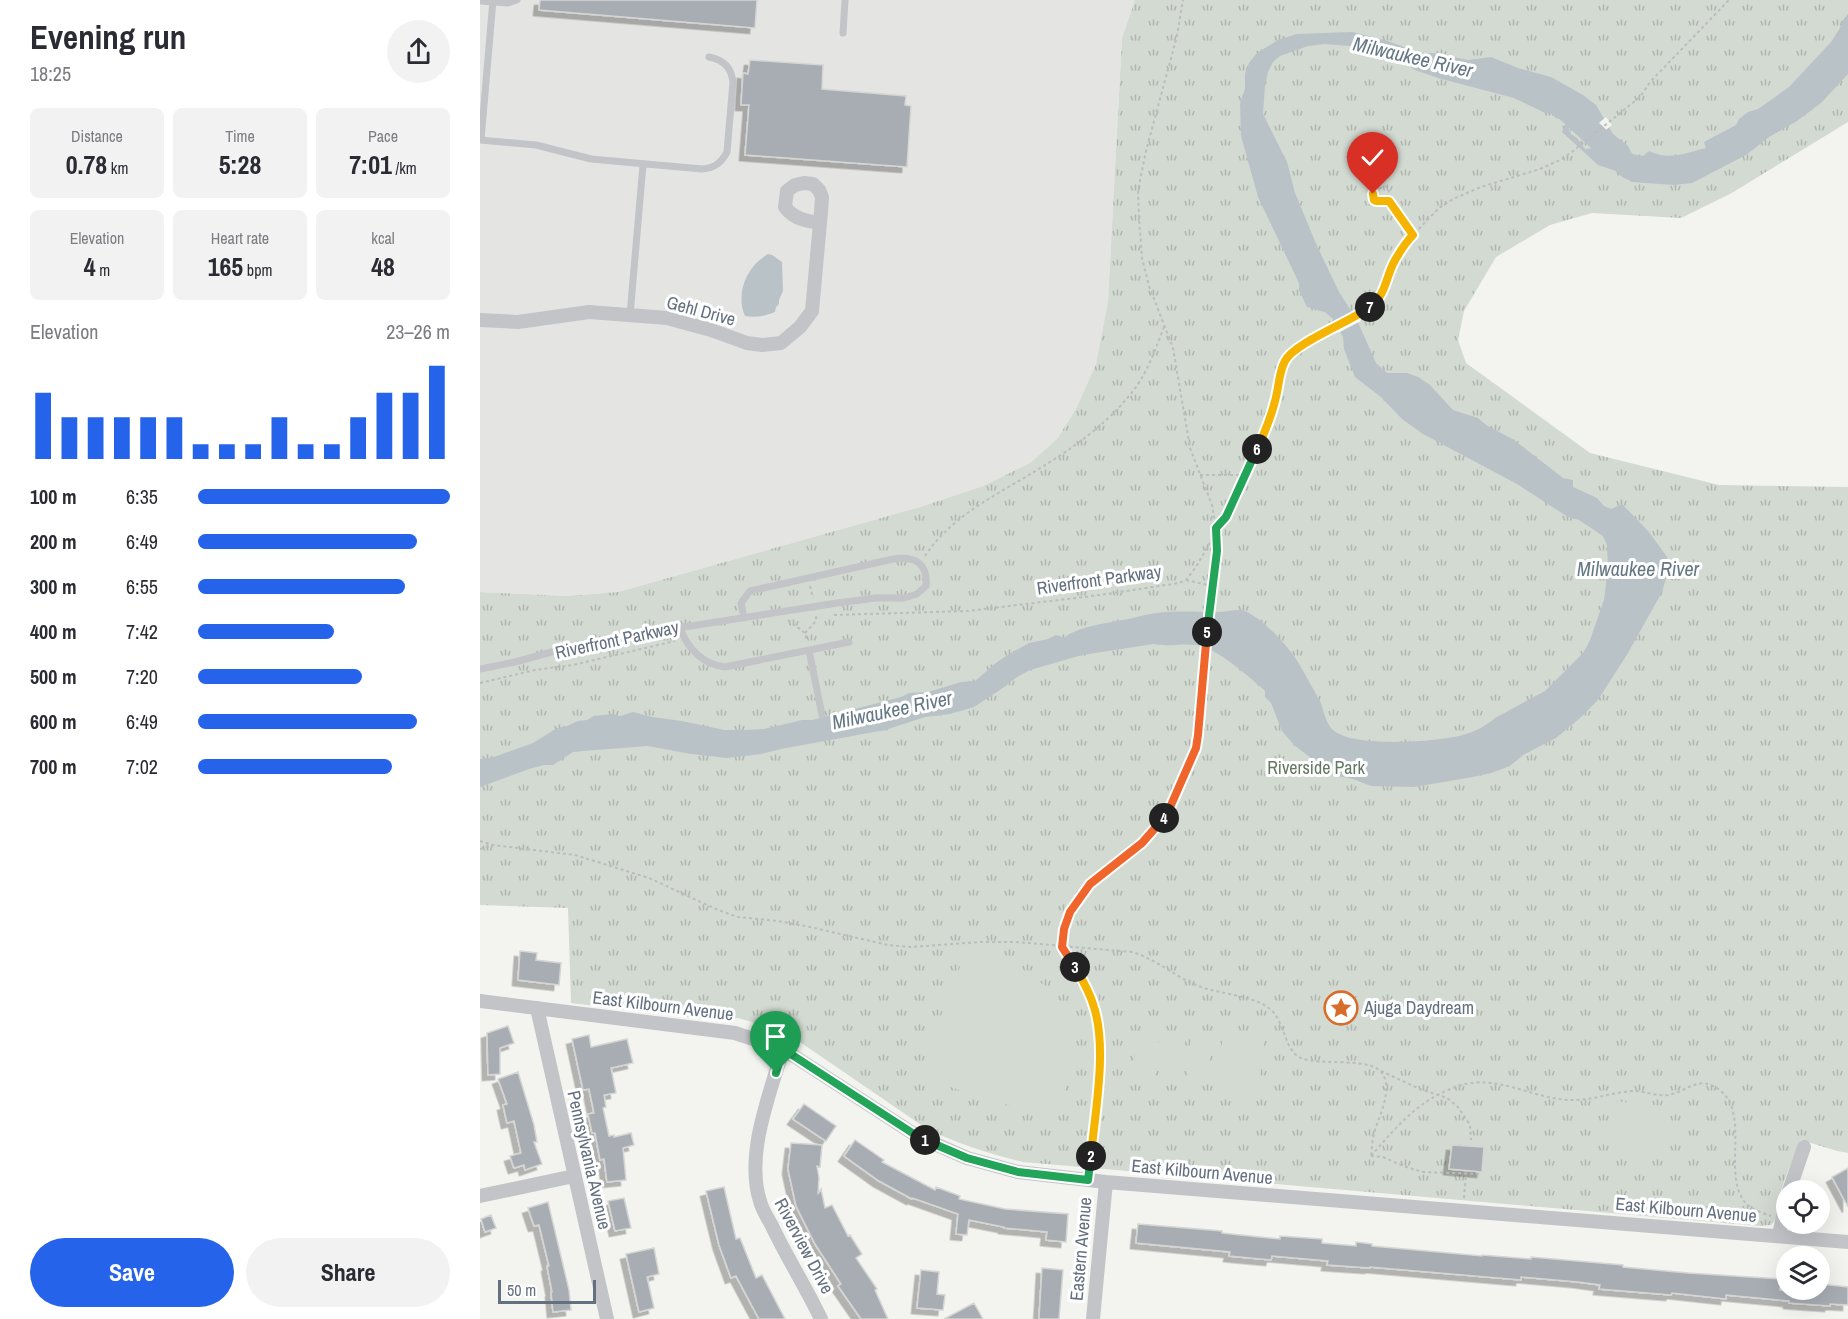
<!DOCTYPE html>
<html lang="en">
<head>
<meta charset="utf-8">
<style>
	:root { --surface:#fff; --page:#f2f2f3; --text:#2b2b33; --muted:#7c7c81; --accent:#2563eb }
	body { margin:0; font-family:"Archivo Narrow",sans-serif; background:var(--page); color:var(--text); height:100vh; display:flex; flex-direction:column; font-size:22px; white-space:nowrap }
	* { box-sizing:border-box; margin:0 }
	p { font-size:20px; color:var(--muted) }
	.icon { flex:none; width:33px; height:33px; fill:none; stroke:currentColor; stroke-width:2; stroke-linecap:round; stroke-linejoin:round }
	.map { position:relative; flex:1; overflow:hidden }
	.drawer { display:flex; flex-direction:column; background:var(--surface); width:480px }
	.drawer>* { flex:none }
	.buttons { position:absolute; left:1296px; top:1180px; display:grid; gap:12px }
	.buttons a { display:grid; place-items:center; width:54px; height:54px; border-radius:50%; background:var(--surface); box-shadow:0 6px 24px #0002; font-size:30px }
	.scale { position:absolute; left:18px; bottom:15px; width:98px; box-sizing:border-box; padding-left:6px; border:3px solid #646f7f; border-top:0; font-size:16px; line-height:21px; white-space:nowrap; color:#646f7f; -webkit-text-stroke:4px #fff; paint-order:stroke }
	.pin { position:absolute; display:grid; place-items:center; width:51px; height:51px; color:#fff; margin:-62px -26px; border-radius:50% 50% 50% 0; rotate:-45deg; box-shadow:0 0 6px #0007 }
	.pin .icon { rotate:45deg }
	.km { position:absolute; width:30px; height:30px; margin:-15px; border-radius:50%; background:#222; color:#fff; font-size:16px; line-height:30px; text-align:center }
	.round { display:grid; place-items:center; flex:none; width:63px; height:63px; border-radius:32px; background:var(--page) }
	.overview { display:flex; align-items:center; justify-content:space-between; height:102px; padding:0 30px }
	h1 { font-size:33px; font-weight:700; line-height:45px }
	.figures { display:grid; grid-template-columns:repeat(3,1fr); gap:9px; height:102px; padding:6px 30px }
	.figures div { display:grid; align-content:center; border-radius:9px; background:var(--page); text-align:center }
	.figures b { font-size:26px; font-weight:700 }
	.figures small { font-size:16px; font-weight:400 }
	.figures p { font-size:16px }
	.chart { height:168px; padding:12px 30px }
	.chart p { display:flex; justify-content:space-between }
	.chart svg { width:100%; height:108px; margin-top:6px; stroke:var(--accent); stroke-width:6 }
	.primary-button { display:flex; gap:12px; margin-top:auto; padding:12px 30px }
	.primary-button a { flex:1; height:69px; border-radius:36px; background:var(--accent); color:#fff; font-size:24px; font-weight:700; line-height:69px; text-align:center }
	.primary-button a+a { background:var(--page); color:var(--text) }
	ul { padding:0 30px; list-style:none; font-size:20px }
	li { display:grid; grid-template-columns:96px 72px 1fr; align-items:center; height:45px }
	li i { height:15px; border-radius:8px; background:var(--accent) }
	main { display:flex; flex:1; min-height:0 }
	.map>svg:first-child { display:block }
</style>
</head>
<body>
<main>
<section class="drawer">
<div class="overview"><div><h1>Evening run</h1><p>18:25</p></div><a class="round"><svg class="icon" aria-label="share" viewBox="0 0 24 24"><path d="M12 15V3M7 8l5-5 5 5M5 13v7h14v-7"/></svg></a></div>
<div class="figures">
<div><p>Distance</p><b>0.78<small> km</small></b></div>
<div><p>Time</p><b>5:28</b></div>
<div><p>Pace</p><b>7:01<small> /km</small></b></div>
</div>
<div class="figures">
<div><p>Elevation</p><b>4<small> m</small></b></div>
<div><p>Heart rate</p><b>165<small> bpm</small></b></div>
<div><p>kcal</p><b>48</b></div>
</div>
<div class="chart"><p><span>Elevation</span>23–26 m</p>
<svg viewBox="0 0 160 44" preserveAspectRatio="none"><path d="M5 44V17M15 44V27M25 44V27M35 44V27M45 44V27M55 44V27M65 44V38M75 44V38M85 44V38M95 44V27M105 44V38M115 44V38M125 44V27M135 44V17M145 44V17M155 44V6"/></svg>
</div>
<ul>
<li><b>100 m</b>6:35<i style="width:100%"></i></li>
<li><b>200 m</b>6:49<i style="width:87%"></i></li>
<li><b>300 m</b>6:55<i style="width:82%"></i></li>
<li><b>400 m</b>7:42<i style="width:54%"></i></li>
<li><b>500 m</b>7:20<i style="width:65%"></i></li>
<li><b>600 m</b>6:49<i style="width:87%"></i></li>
<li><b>700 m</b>7:02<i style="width:77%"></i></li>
</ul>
<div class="primary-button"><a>Save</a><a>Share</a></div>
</section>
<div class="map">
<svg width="1368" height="1319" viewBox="0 0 1368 1319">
	<defs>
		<pattern id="park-tufts" width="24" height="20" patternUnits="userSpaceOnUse" patternTransform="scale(1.5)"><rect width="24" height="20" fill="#d3dad1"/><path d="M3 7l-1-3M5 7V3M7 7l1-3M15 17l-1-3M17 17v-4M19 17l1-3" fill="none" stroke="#afb5af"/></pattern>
		<filter id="shadow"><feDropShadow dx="-5.5" dy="5.5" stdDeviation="0" flood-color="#0004"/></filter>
	</defs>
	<rect width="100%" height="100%" fill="#f3f4f0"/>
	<path fill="#e4e4e3" d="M0,0H655L642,38L628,301L616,364L596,409L577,439L550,463L503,486L440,507L138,592L87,596L0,592Z"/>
	<path fill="url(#park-tufts)" d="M655,0H1368V122L1250,194L1201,218L1112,213L1070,225L1016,257L984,311L978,340L986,363L1110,453L1239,485L1368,487V1153L1357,1151L1321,1140C1313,1159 1304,1178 1299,1199C1297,1209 1299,1217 1291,1225L1280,1226L543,1162C510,1154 478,1144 447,1129L317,1040L296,1029L258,1018L232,1020L91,1003L88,908L0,905V592L87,596L138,592L440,507L503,486L550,463L577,439L596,409L616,364L628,301L642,38Z"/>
	<path fill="#d3dad1" d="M488,946C550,967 603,996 589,1071C586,1087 580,1104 576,1120L454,1082L444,1059Z
		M743,1030L784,1033L781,1063L741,1060Z
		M657,1031L679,1033L675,1079L653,1076Z
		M684,1033L706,1035L701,1081L680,1079Z
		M711,1035L732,1037L728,1083L706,1081Z
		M740,1064L781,1067L778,1097L738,1093Z
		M1134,1101L1186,1106L1181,1154L1129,1148Z"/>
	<path fill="#b9c2c7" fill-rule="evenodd" d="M1368,14V74L1341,103L1317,121L1289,137L1266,155L1212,183L1194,185L1152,182L1143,177L1136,171L1118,165L1082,132L1086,121L1076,118L1072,114L1065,113L1034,98L958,78L935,70L925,63L870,46L844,44L828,46L800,56L793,62L788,72L785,85L783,114L807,162L815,193L837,246L859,292L877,320L896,363L907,373H927L938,377L950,385L973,410L998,418L1006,425L1034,440L1083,478L1093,480V487L1117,498L1124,506L1131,509L1142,504L1169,532L1187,557L1189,569L1182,592L1148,653L1118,700L1100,718L1076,738L1043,755L1030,766L1011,773L993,777L934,787L891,786L873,779L853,775L814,745L802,731L791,703L785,697V691C771,678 734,646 716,645C702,643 688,647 674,644L602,655L550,670L537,677L520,690L494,707L470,714L445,717L405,730L301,749L281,754L247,758L211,754L168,746L103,751L93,752L73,765H64L49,769L0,787V759L14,757L53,743L77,728L87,726L98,721L107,720L114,716L133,714L140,716L153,712L172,717L202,721L244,730H264L284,729L322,720H332L421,697L429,693L448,692L481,682L495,681L517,662L531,653L549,643L568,639L576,635L584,638C598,625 638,622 657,617C687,609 708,612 738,612C747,612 758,608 765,611C785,620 812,650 822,669C828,680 834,690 840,701C844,710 845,723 853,730C872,748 958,742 983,735C994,732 1006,726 1015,718L1065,691L1104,652L1110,640L1124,600L1128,567L1127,545L1123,536L1099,520L1088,517L1037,484L943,434L922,419L901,397L875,377L864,349L863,337L853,319L845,312L827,307L819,290V283L778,197L761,136L760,103L765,89V74L769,63L777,53L798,40L817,34L872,32L905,40L940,53H954L988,60L1011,57L1038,68L1071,77L1103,95L1116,105L1133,134L1148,146L1152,154L1163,156L1169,151C1190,161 1205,153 1226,148L1224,142L1256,125L1259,119L1268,112L1278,109L1309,87L1351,42L1360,28L1362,21ZM1091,123L1100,125L1105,123L1126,144L1122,152L1117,148L1105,149L1097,138L1091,134L1088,126Z
		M288,254L292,255L302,262L303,291L299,300V304L296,307L295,312C285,316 276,318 265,316C255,293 267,266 288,254Z"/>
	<path fill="#f3f4f0" d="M1126,117L1132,125L1116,138L1109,131Z
		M875,312L881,321L858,333L852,324Z
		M726,608L735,609L729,653L721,649Z"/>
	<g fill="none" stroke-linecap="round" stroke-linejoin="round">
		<path stroke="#b9c2c7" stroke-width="24" d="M1080,103L1149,167"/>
	</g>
	<path fill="#a8adb4" stroke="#d5d5d3" stroke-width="1.5" filter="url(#shadow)" d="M60,0H277L275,28L59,10Z
		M270,60L343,65L342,89L426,96L425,105L431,106L427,167L265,155L269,105H261L263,73L268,74Z
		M40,951L57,953L56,960L81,963L79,985L38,980Z
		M28,1026L34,1043L20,1048V1074L8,1075L7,1033Z
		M109,1035L111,1047L147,1039L153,1063L131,1068L136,1093L124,1095L126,1107L123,1108L129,1136L134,1135V1137L151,1133L154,1145L143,1148L146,1180L127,1182L124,1159L120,1160L115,1133H112L108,1114L114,1113L109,1089L103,1090L92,1039Z
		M38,1072L54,1125L57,1142H54L62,1164L45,1170L44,1165L34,1168L30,1156L41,1153L34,1121L27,1123L23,1105L27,1104L18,1079Z
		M324,1104L356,1126L346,1141L313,1119Z
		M375,1140L404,1160L402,1162L455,1190L456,1187L480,1196L479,1199L525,1209L588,1214L586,1242L566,1240L567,1232L524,1228V1227L489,1220L487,1235L476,1234L478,1214L433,1198L432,1199L399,1181L364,1156Z
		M311,1143L342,1145L340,1167L337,1166L339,1178L338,1194L341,1189L345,1208L352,1205L368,1236L370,1235L382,1254L376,1258L397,1289L395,1290L408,1319H381L358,1286L361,1284L335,1244L316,1206L308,1169Z
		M972,1145L1004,1147L1002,1172L969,1169Z
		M1368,1168V1207L1352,1177Z
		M244,1187L256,1239L260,1238L276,1278L282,1275L305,1319H279L256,1276L251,1278L239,1245L226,1191Z
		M144,1198L151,1228L135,1231L128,1201Z
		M68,1202L89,1290L91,1310L73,1312L71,1292H72L67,1266H69L59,1225L54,1226L48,1208Z
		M11,1215L16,1228L5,1232L1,1219Z
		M658,1224L742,1231V1233L800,1239V1236L842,1239V1243L876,1246V1242L892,1244V1246L1002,1256V1255L1051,1259V1257L1143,1265V1267L1208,1273L1301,1279L1300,1290H1340V1284L1368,1287V1305L1350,1304V1306L1309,1303V1301L1246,1295V1299L1192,1293L1191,1295L1119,1289L1120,1285L1098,1282L1041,1277V1280L890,1267V1268L847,1265L848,1261L792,1256L791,1260L749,1256L750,1252L656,1243Z
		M174,1248L179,1274L167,1277L174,1308L159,1312L146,1254Z
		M562,1268L583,1270L579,1319H559Z
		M441,1270L459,1272L457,1294L465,1295L463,1310L437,1308Z
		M494,1303L503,1319H464Z"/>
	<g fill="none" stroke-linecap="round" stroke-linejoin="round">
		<path stroke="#bbbcbf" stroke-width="2" stroke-dasharray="3 3" stroke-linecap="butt" d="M909,201H896L893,200V197L895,191L904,186L908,188L910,196L909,201L933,235
			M720,475H765
			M445,556C472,515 517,495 557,470C595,447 635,419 660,381C670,365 677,345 684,327
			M706,580L732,586
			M330,586L333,598
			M354,615L488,611L620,595L699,583L706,580L716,567L732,539L736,528L745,517L786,430L806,359L831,341L896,304L903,293L914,262L929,239L959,208L973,199L1001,187L1060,169L1082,159L1093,151L1160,97L1171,81L1249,0
			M308,620L325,633L327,641
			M325,633L336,621V616
			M0,683L55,670L93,665L195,641
			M0,841L13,845L95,855L169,878L238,910L258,917L298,921L330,927L408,945L431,947L500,942H536L652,952C677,959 696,978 721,987C741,994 775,996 790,1009C805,1021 804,1051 821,1058C840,1066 889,1057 901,1072C915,1089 898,1116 894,1134C892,1141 892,1149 891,1156
			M0,849L13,845
			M901,1071L940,1089L967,1098L978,1107L990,1125L991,1140
			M891,1156C918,1125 941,1097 982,1085C1019,1074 1057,1101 1094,1100C1115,1100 1135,1091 1156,1091C1168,1092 1181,1098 1192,1094C1205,1091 1217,1079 1231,1085C1275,1104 1241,1170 1264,1201C1269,1209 1283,1213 1291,1216
			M891,1156L903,1157L923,1166L943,1172L1001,1174
			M609,1168L619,1074L620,1040L614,1005L601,978L582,947L584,929L590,912L610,884L662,843L688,812L715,748L718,735L723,663L737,551L736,528L732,505L710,448L693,348L669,286L662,258L659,218L658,190L666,151L697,36L703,0
			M984,1198L986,1174"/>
		<path stroke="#c2c4c8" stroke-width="7" d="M0,1L28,3L37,0
			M363,33L365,0
			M0,140L56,145L111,159L222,169C235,168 241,163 247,152L253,82C251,67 244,60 229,57
			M1,140L13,0
			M150,315L163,165
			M200,628C208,649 222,664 245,667L369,642
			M329,650L342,715
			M0,669L35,662L97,645L147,636L357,603L396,598H424L437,594L446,586C448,563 435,556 413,559L270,591L261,603L264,618"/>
		<path stroke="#c2c4c8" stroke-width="14" d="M0,320L38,322L109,312L187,318L231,330L267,343L282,345L301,343L320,327L332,311L341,212L342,197L339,190L333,184L324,183L315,185L307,191L305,207C314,219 326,221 340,223
			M0,1001L255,1033L303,1049L437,1136L487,1158L538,1172L626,1182L1368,1242
			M57,1008L127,1319
			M303,1049C290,1093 265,1155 280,1201C282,1210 288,1218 292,1226C307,1258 326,1287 341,1319
			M1309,1191L1324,1147
			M0,1196L94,1176
			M1299,1235L1306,1202
			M613,1319L626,1182"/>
	</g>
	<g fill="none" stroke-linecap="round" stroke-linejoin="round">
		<g stroke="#fff" stroke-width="12">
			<path id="split-1" d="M296,1073L303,1049L437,1136L445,1140"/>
		</g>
		<g stroke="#fff" stroke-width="12">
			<path id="split-2" d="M445,1140L487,1158L538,1172L608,1180L611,1156"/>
		</g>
		<g stroke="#fff" stroke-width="12">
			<path id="split-3" d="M595,967C602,979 609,991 613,1004C628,1046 615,1111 611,1156"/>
		</g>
		<g stroke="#fff" stroke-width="12">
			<path id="split-4" d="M595,967L582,947L584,929L590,912L610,884L662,843L684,818"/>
		</g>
		<g stroke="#fff" stroke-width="12">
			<path id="split-5" d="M684,818L688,812L716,748L718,735L727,632"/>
		</g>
		<g stroke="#fff" stroke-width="12">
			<path id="split-6" d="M727,632L737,551L736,528L746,517L777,449"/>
		</g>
		<g stroke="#fff" stroke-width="12">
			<path id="split-7" d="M777,449C785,432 792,415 796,397C799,385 799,372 805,361C814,343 872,321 890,307"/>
		</g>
		<g stroke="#fff" stroke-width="12">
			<path id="split-8" d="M890,307C905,297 906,277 914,262C919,253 926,242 933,235L909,201H896L894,200L893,194"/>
		</g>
		<use href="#split-1" stroke="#22a559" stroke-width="8"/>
		<use href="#split-2" stroke="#22a559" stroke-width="8"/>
		<use href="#split-3" stroke="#f5b400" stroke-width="8"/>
		<use href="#split-4" stroke="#f0652b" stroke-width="8"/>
		<use href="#split-5" stroke="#f0652b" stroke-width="8"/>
		<use href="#split-6" stroke="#22a559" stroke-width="8"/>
		<use href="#split-7" stroke="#f5b400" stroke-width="8"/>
		<use href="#split-8" stroke="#f5b400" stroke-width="8"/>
	</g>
	<defs>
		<g id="sight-ring" transform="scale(1.725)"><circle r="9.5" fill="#fff" stroke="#d86c2b" stroke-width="1.5"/><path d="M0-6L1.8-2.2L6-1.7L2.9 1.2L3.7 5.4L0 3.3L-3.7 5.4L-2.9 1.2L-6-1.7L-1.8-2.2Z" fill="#d86c2b"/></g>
	</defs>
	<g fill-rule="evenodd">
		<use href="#sight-ring" x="861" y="1008"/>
	</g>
	<g text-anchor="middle" stroke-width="6" stroke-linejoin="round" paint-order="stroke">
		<g font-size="18" fill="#646f7f" stroke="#fff">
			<text transform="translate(221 311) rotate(15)" y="6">Gehl Drive</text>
			<text transform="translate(619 580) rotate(-8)" y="6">Riverfront Parkway</text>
			<text transform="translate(137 640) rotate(-12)" y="6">Riverfront Parkway</text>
			<text transform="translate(183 1006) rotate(7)" y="6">East Kilbourn Avenue</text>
			<text transform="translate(109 1160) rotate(77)" y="6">Pennsylvania Avenue</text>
			<text transform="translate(722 1172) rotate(5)" y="6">East Kilbourn Avenue</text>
			<text transform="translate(1206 1210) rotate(5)" y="6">East Kilbourn Avenue</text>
			<text transform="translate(324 1246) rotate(62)" y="6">Riverview Drive</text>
			<text transform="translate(601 1249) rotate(-85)" y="6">Eastern Avenue</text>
		</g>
		<g font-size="18" fill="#647763" stroke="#fff">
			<text x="836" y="774">Riverside Park</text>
		</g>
		<g font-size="18" fill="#646f7f" stroke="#fff" text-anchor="start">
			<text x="884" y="1014">Ajuga Daydream</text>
		</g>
		<g font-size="20" font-style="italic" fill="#657784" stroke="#fff">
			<text transform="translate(933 57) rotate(13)" y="7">Milwaukee River</text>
			<text x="1158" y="576">Milwaukee River</text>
			<text transform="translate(412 710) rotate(-12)" y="7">Milwaukee River</text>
		</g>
	</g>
</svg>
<div class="buttons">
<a><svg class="icon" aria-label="locate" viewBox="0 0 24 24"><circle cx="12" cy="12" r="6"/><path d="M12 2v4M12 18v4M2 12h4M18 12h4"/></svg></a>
<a><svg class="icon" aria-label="layers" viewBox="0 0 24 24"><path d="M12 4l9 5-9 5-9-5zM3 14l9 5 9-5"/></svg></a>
</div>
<div class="scale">50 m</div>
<div class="pin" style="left:296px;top:1073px;background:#1e9e55"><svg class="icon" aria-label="arrive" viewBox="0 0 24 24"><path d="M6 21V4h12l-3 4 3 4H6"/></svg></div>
<div class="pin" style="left:893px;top:194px;background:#d93025"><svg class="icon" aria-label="check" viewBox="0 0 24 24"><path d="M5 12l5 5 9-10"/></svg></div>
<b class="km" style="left:445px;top:1140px">1</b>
<b class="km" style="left:611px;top:1156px">2</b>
<b class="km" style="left:595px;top:967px">3</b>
<b class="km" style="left:684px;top:818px">4</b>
<b class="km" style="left:727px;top:632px">5</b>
<b class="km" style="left:777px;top:449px">6</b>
<b class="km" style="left:890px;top:307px">7</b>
</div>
</main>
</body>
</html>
